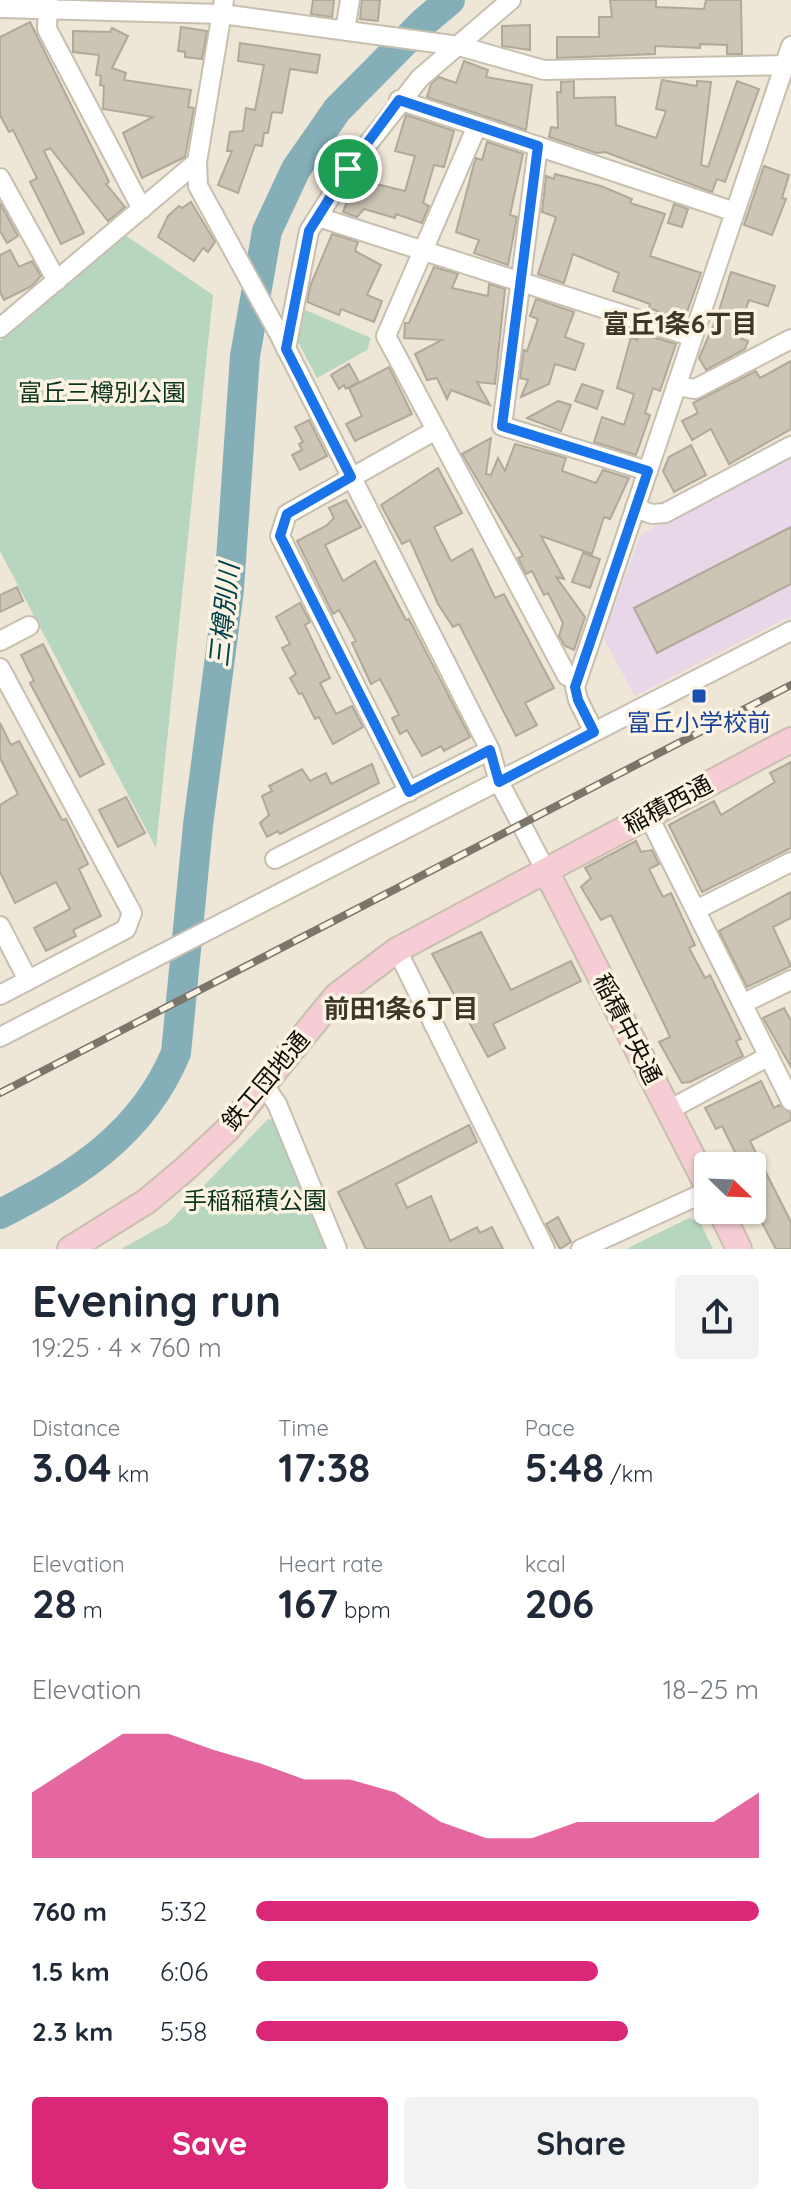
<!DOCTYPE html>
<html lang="en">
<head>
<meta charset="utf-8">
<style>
	:root { --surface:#fff; --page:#f2f2f3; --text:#1f2937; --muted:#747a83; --accent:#db2777 }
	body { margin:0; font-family:Quicksand,"Noto Sans JP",sans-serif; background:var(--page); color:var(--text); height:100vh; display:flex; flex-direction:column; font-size:30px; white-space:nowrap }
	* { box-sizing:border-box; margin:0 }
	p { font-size:26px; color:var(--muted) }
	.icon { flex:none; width:44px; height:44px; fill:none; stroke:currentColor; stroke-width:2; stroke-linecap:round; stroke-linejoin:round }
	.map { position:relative; height:1249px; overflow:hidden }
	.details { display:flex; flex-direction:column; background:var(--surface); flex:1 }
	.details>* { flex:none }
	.needle { width:52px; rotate:113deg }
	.buttons { position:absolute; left:694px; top:1152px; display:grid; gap:16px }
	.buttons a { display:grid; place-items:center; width:72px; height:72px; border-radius:8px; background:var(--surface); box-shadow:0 2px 6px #0004; font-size:40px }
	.pin { position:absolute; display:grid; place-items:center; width:68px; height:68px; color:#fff; margin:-34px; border:4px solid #fff; border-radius:50%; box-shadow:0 2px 8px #0007 }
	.round { display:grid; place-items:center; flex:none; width:84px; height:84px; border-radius:8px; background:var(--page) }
	.summary { display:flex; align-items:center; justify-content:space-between; height:136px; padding:0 32px }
	h1 { font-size:44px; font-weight:700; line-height:60px }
	.figures { display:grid; grid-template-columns:repeat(3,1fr); gap:12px; height:136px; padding:8px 32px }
	.figures div { display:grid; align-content:center }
	.figures b { font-size:40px; font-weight:700 }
	.figures small { font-size:22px; font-weight:400 }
	.figures p { font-size:22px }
	.chart { height:224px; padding:16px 32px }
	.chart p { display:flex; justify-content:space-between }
	.chart svg { width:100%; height:144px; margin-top:8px; fill:var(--accent); opacity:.7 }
	.button { display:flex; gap:16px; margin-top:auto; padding:16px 32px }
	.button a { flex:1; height:92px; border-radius:8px; background:var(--accent); color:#fff; font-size:32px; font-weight:700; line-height:92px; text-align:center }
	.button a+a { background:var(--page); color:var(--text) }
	ul { padding:0 32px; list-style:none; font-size:26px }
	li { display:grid; grid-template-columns:128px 96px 1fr; align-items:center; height:60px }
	li i { height:20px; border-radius:10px; background:var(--accent) }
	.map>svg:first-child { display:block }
</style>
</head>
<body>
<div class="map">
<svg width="791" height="1249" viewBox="0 0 791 1249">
	<rect width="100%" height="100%" fill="#eee6d6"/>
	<path fill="#e7d7e9" d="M791,459V616L635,696L603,637L638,541L643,533Z"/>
	<path fill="#b6d6c0" d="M125,235L213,295L156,848L0,551V341Z
		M303,309L371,338L367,350L317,378L297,340Z
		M268,1119L273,1120L327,1249H121L168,1223Z
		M689,1218L700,1222L713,1249H626Z"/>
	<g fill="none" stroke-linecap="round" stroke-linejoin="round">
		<path stroke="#85afb8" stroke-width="30" d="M0,1214C76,1176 142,1134 176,1053L198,825L229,589L245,356L267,231L296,169L337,110L424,22L450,0"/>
	</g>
	<path fill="#ccc4b5" stroke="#b0a899" stroke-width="2" d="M313,0H334L332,17L311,14Z
		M362,0H380L378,21L360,19Z
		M610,0H656V7L704,9L706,0H741L742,54H727V45L700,44V48L655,46V54L557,58V37H599V17H612Z
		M30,22L109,182L106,184L125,207L108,221L50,148L44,151L84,233L61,244L30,182L37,178L13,130L9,132L0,115V37Z
		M530,25V50L502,46V26Z
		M181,27L207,31L202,59L185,57V52L178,51Z
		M112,28L128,36L112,68L126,73L124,80L191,90L188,107L194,108L185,157L142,178L123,133L153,117L103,109L104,86L100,85L101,76L96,75L99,55L73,52V31L110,32Z
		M240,43L320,55L317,73L290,69L282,113L272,112L268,133H264L262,146L255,145L238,193L218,185L232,151H227L230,132L243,131L246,108L255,110L264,65L238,61Z
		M464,61L488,70L486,77L532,85L526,130L427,97L431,84L439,77L456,83Z
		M662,80L697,86V81L711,82L701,165L708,167L737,81L759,89L725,182L717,179L712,192L605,152L597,153L549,137L551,127L558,128L557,92H561V82L574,81V98L615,97L616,125L656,138L666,111L656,109Z
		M406,115L454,131L444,167L434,165L423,203L429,206L422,223L396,214L395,218L364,209L357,217L343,212L356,179L405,191L415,156L395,151Z
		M487,142L523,154L510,215L517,217L508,265L474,253L479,240L456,232L474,164L476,158L482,160Z
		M764,166L789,175L782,198L786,199L772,235L744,225Z
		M555,174L601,186L632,199L630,203L665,214L650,256L701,273L686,315L673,311L671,316L649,308L650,304L613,291L619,273L573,254L564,283L538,274L556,217L542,212L546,176L554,179Z
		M191,202L215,242L208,252L203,248L194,261L158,237L168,216L179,206L182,208Z
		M0,203L18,236L7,243L0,231Z
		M674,204L688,209L682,227L668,223Z
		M332,234L358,242L355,251L381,265L367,295L382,301L374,322L341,309L339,315L307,302L311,284Z
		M10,250L19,267L32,261L41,276L32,286L4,300L0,292V255Z
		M434,267L458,274L452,288L488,296L489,284L505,289L495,384L477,382L490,405L451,390L447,399L437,378L427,380L415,354L442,340L404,338L405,323H409Z
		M731,272L775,286L768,306L749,300L737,337L748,341L745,349L706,370L699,358L717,317Z
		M536,299L574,312L565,337L584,344L575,370L555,364L549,384L521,397L528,380L520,378L524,350L527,351L538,319L530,316Z
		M639,333L676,344L660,391L653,388L645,413L650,415L636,455L594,442L602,417L624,425L634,394L617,388L631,337L637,340Z
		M791,361V429L729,464L711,429L692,440L682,421L698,413L693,403L756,371L760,378Z
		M349,364L359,382L346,389L344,385L339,389L331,375Z
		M389,367L412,414L355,441L346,424L362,416L349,388Z
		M582,384L603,391L597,409L575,401Z
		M558,401L571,405L561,431L527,418Z
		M309,420L327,456L300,470L292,455L302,450L299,444L303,442L295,427Z
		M491,438L486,474L491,475L498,458L505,471L515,444L566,458L562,471L596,483L603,470L629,478L610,519L604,517L592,554L541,536L564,579L556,577L585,617L574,650L565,646L559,636L563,623L548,593L544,595L532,571L526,574L518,558L523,556L462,454Z
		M691,445L706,475L674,492L663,471L669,457Z
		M438,468L462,513L434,527L451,561L472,549L495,598L504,594L554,688L525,703L537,725L516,736L459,624L453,627L438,604L410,540L402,544L381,505Z
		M346,500L361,527L325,545L343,581L375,561L406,620L409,619L470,737L444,751L441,746L422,756L407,730L400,734L392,718L399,715L380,679L371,684L352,643L356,641L339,610L333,614L297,541L326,526L334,518L329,508Z
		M791,527V584L657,653L634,608Z
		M583,553L600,559L590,588L572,582Z
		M17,587L23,601L0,612V595Z
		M300,603L310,622L305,625L330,678L320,683L336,714L352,706L363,727L333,744L319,717L315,719L302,693L299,694L290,678L296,674L282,648L290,644L276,617Z
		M43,644L104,764L80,777L30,683L34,681L21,655Z
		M0,723L11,745L19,741L62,820L66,819L88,864L79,869L101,916L73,930L76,936L46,951L34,928L70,909L56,882L15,903L0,872V805L18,794L0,758Z
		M791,762V848L702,892L669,825L714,801L721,815L775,782L770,773Z
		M372,764L379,783L280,834L278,831L267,837L260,823L269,815L262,796L272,791L269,786L302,769L310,781L326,773L331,784Z
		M126,797L145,833L118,847L99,810Z
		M636,841L641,852L652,850L659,864L649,869L663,897L671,893L695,945L689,948L705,978L710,975L741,1039L736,1041L743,1056L690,1082L682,1083L659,1042L670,1037L667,1030L611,915L601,920L581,887L591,878L585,868Z
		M791,892V918L773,927L791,966L747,987L719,931Z
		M481,932L511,990L571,961L581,981L493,1024L505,1048L488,1057L432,954Z
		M784,1008L791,1021V1067L763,1018Z
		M761,1081L774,1108L779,1105L791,1113V1120L750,1141L791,1222V1249H776L752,1204V1166H742L722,1126L716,1129L705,1108Z
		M469,1125L477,1142L396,1184L407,1208L431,1196L450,1241L477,1227L480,1233L492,1227L503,1249H366L338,1192Z
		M558,1217L571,1242L560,1249L546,1224Z"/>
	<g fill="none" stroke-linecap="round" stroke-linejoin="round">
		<g stroke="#c7bfaf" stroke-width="22">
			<path id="street" d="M48,0L47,29L142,209
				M224,0L197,162L198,186L279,334L490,750L499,782L546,871
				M0,8L222,14L459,46L544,70L791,65
				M345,30L350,0
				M399,100L735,212
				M477,126L386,336L567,676L577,681
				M538,146L502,426L648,471
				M0,178L57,281
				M318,217L693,337
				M0,328L197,162
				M286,349L309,231L348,169L420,78L511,0
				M676,386L695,389L791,339
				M635,508L652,514L665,513L791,446
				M0,641L29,626
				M0,668L132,913L126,929L0,995
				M594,732L578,700L575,687L791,46
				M409,792L280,536L287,514L436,430
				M648,815L791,1101
				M275,859L490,750
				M696,910L791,862
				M0,926L28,980
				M397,950L545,1249
				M744,1003L791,980
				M0,1037L791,631
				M264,1085L277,1104L337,1249
				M669,1110L769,1056
				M581,1249L708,1191"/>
		</g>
		<g stroke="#c7bfaf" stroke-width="28">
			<path id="secondary" d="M546,871L708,1187
				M720,1210L739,1249
				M70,1249L147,1201L185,1169L227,1130L336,996L397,950L791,740"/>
		</g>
		<use href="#street" stroke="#fff" stroke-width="18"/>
		<use href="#secondary" stroke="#f6cdd4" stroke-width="24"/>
		<g stroke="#7b756b" stroke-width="8">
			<path id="rail" d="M0,1093L791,685"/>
		</g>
		<use href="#rail" stroke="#fcf3e3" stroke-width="5" stroke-dasharray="15" stroke-linecap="butt"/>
	</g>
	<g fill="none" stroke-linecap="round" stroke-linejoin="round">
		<g stroke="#fff" stroke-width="16">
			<path id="route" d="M399,100L538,146L502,426L648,471L575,687L578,700L594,732L499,782L490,750L409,792L280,536L287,514L351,477L286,349L309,231L348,169Z"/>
		</g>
		<use href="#route" stroke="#1a73e8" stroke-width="10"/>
	</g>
	<rect fill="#1a4fb4" stroke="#fcf3e3" stroke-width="3" x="691" y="688" width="16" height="16" rx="4"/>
	<g text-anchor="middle" stroke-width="7" stroke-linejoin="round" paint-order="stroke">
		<g font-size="24" fill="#0b351f" stroke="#fcf3e3">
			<text x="102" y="401">富丘三樽別公園</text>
			<text x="255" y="1209">手稲稲積公園</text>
		</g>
		<g font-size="24" fill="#164399" stroke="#fcf3e3">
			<text x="699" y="731">富丘小学校前</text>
		</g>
		<g font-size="24" fill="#0f0c07" stroke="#fcf3e3">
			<text transform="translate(668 805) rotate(-28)" y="8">稲積西通</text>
			<text transform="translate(627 1029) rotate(63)" y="8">稲積中央通</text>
			<text transform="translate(266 1081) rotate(-50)" y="8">鉄工団地通</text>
		</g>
		<g font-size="26" font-weight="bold" fill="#3d372a" stroke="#fcf3e3">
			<text x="680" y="333">富丘1条6丁目</text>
			<text x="401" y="1018">前田1条6丁目</text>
		</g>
		<g font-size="26" font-style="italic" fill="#00424c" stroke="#fcf3e3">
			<text transform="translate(224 615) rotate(-84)" y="9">三樽別川</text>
		</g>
	</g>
</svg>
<div class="buttons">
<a><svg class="needle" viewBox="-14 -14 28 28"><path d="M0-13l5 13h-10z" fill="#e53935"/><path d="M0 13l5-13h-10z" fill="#747a83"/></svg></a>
</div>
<div class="pin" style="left:348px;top:169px;background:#1e9e55"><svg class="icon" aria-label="arrive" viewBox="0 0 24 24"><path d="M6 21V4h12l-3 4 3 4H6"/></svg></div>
</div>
<section class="details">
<div class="summary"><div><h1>Evening run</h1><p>19:25 · 4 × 760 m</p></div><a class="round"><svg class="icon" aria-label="share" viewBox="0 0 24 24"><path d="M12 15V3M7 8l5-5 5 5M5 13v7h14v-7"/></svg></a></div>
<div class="figures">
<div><p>Distance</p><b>3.04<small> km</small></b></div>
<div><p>Time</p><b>17:38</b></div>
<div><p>Pace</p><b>5:48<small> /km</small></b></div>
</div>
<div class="figures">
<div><p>Elevation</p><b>28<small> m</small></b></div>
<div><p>Heart rate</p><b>167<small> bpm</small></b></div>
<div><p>kcal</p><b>206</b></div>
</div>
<div class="chart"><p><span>Elevation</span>18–25 m</p>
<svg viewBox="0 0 160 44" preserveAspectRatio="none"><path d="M0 44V24L10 15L20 6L30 6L40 11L50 15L60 20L70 20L80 24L90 33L100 38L110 38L120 33L130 33L140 33L150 33L160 24V44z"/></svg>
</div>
<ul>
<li><b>760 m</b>5:32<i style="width:100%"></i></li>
<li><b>1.5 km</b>6:06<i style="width:68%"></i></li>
<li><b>2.3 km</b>5:58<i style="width:74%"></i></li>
</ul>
<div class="button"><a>Save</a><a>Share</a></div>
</section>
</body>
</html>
